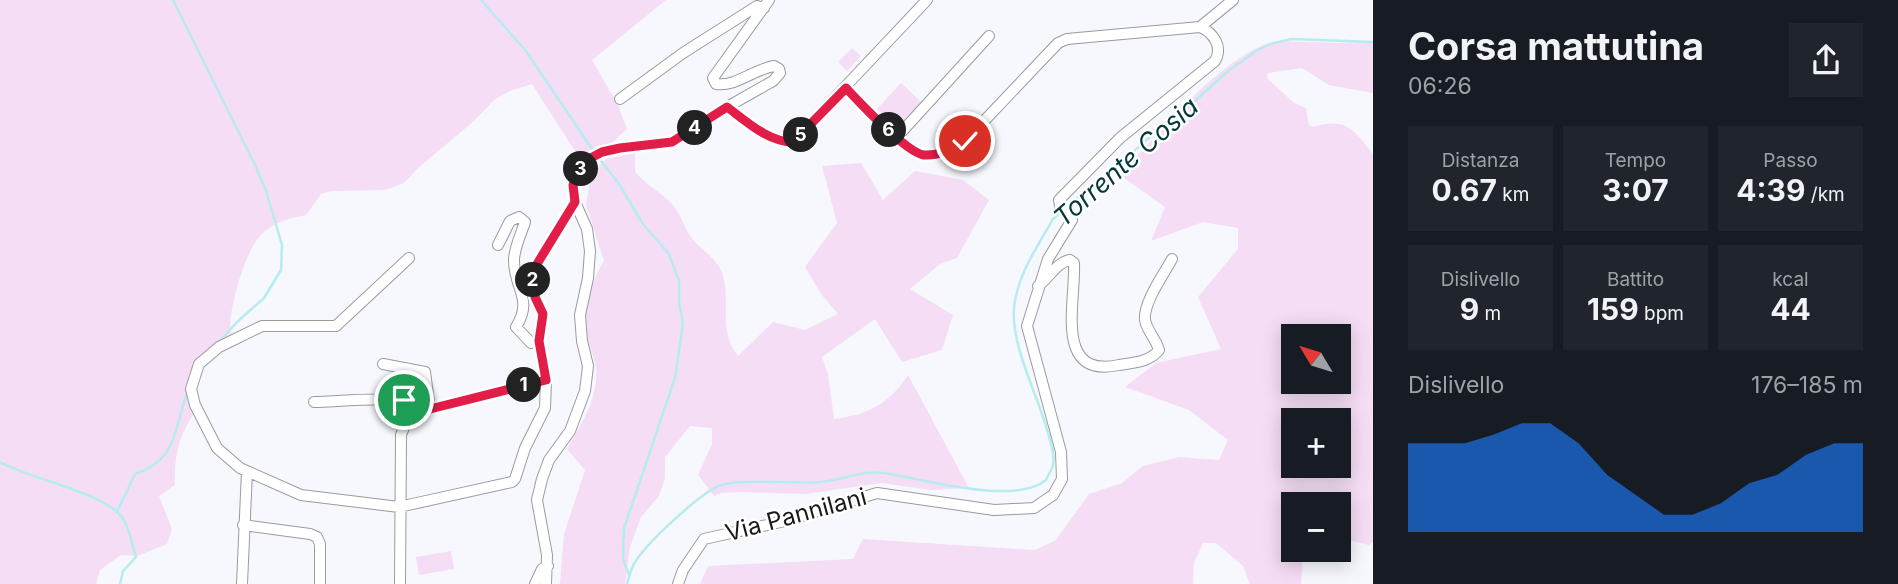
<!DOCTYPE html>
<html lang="it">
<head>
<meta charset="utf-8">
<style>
	:root { --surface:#171b24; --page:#20242c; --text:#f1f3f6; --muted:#9ea1a6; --accent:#1a73e8 }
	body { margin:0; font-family:Inter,sans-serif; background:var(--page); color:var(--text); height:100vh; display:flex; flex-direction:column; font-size:26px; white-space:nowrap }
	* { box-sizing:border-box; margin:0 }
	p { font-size:23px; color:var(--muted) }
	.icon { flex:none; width:38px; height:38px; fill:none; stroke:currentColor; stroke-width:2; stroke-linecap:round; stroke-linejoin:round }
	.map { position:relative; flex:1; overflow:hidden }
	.panel { display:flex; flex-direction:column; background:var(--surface); width:525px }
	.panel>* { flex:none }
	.needle { width:46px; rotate:308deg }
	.tools { position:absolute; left:1281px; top:324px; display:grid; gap:14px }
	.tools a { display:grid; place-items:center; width:70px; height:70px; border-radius:0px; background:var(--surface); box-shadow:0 4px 18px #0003; font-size:35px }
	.pin { position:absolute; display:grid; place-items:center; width:60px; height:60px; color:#fff; margin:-30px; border:4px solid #fff; border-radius:50%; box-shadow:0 2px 7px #0007 }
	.km { position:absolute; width:35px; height:35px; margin:-18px; border-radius:50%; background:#222; color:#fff; font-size:19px; line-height:35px; text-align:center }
	.round { display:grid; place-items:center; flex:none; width:74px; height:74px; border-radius:0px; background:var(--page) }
	.headline { display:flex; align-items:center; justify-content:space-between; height:119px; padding:0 35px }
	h1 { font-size:38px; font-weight:700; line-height:52px }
	.figures { display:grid; grid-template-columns:repeat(3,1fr); gap:10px; height:119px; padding:7px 35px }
	.figures div { display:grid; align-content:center; border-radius:0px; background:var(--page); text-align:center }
	.figures b { font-size:30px; font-weight:700 }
	.figures small { font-size:19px; font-weight:400 }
	.figures p { font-size:19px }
	.chart { height:196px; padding:14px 35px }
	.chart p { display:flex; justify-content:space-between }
	.chart svg { width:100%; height:126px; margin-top:7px; fill:var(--accent); opacity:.7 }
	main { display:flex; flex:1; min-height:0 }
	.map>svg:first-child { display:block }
</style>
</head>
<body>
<main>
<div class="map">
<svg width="1373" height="584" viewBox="0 0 1373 584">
	<rect width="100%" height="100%" fill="#f6f8fd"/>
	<path fill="#f5ddf5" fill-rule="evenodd" d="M0,0H666L592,60L618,105L627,129L605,149L580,159L532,84L510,91L494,100L474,121L418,168L404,183L385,190L331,191L321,194L306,215C290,218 274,222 262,234C246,248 227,311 231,332C232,336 235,339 236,342L200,366L194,392L198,407C180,434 174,452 175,485L159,496L172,529L167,544L137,556L121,555L100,570L96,584H0Z
		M1277,41L1339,43L1373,41V93L1329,85L1302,68L1268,73L1267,78L1294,103L1306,108L1309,125L1313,127C1347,117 1353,129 1373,154V542L1369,545L1339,538V504H1293V550H1303L1301,584H1250L1243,566L1216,543H1203L1194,563L1193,584H700L708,566L853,559L863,539L1035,550L1056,540L1089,494L1122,483L1143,466L1179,457L1219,460L1228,440L1189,410L1125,387L1156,363L1221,349L1198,297L1238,249V228L1203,222L1151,241L1165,207L1120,175C1157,136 1224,52 1277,41ZM1293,336H1339V382H1293ZM1293,420H1339V466H1293Z
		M852,48L861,56L847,71L838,62Z
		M901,83L922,103L898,129L877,109Z
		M635,153V172C646,185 661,192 672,204C682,215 684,230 694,241C703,251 717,259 722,273C732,300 717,331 738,356L773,322L805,330L838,314L821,294L805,267L837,223L822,166L861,163L883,200L915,171L963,180L989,200L957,258L940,264L910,289L953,315L942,350L902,362L875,319L822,357L828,374L834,419C868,415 890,403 908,375L969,488L930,490L882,483L806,494L741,492L721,493L714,496L698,475L712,444V428L690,426L665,457V478L659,496L641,517L630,547L625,584H560L564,534L585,470L567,449C581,424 598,400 596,369C595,357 588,345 586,333C582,307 591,282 604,261L586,205L591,175L606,159Z
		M451,551L454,569L419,575L416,557Z"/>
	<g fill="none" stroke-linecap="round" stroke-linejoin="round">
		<path stroke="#b6ecef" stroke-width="2.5" d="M173,0L255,165L266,191L282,245L281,270L264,298L237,322L220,341
			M481,0L526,51L594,152
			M598,157L619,184L643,224L669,254L679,281V303L683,323L675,378L624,528L623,559L629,575
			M1064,208L1118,168L1141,144L1176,118L1227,72L1256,51L1270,44L1291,39L1373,42
			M0,462C30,479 108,493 124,520C130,531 132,545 136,557L123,571L120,584
			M117,512L135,474C179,459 173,429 188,391
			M627,584C629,576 632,566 637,559C650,541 705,487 725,484C753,479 791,484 821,482C842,480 864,470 884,473C923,479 1014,506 1046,480C1048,475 1052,470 1053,465C1055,455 1051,443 1048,433C1038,395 1011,347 1014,308C1017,275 1038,246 1053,219L1060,213"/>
		<g stroke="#999b9f" stroke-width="12">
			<path id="minor" d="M1200,27L1233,0
				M620,99L683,53L757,6L764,8
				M727,107C746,121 768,142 793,142L927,0
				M897,137L989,36
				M498,245L510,221L519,217L525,222C521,234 515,246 514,259C513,287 534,299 516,327L531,343L539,341L543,314L535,297L533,278L537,264L575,202
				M409,258L336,326H262L219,347L199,364L191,389L195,405L217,448L240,468L301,495L399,507L512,482L515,479L525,448L545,408L546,380
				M1038,286C1049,278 1057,262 1070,260L1074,263C1076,302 1053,379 1119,365C1132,363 1150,362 1159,350C1156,339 1147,331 1145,320C1143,303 1164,274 1172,259
				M383,364L425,372L430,409
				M314,402C340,402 410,393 430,409
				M243,525L310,534L317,537L320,544V584
				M242,584L247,471
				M400,584L401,435L407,420L422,411L546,380L539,341
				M535,584L542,569L548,566
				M546,584L547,555L537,500L542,479L549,460L570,431L585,391L588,366L582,341L580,315L588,278L590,251L587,229L575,202L573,185L578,174L589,159L602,152L620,148L672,142L727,107L773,81L780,73L779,69L774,66C754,69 736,87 716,84L713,78L769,0
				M678,584L683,570L704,539L785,521L877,493L994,510L1034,508L1053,495L1062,479L1061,452L1027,326L1048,259L1072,220L1060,206L1059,200L1120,138L1215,61C1223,47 1214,33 1200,27L1067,39L1058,43L965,141C953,149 939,156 924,155C908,153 859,102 846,88"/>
		</g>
		<use href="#minor" stroke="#fff" stroke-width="10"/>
	</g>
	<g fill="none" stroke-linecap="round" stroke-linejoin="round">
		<g stroke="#fff" stroke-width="14">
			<path id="route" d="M404,400L425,405L430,409L546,380L539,341L543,314L535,297L533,278L537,264L575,202L573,185L578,174L589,159L602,152L620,148L672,142L727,107C746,121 768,142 793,142L846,88C859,102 907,153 924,155C939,156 953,149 965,141"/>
		</g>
		<use href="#route" stroke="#e11d48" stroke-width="9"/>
	</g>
	<g text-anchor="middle" stroke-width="5" stroke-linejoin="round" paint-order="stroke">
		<g font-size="24" fill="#18191a" stroke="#fff">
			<text transform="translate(796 515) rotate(-15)" y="8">Via Pannilani</text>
		</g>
		<g font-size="26" font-style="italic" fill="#03383b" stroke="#fff">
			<text transform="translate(1126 162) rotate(-41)" y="9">Torrente Cosia</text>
		</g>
	</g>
</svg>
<div class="tools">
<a><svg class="needle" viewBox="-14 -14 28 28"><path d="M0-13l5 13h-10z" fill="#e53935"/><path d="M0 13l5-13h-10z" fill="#9ea1a6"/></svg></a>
<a>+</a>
<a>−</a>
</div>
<div class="pin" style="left:404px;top:400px;background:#1e9e55"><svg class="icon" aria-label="arrive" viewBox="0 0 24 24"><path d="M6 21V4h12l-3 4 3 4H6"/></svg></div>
<div class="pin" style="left:965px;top:141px;background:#d93025"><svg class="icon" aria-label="check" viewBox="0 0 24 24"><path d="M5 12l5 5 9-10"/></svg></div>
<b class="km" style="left:524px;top:385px">1</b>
<b class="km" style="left:533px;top:280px">2</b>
<b class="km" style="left:581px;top:169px">3</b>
<b class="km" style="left:695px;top:128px">4</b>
<b class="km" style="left:801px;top:135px">5</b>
<b class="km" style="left:889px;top:130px">6</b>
</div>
<section class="panel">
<div class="headline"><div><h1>Corsa mattutina</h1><p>06:26</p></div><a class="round"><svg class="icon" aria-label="share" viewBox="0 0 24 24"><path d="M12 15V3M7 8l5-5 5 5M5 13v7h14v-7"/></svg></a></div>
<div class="figures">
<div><p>Distanza</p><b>0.67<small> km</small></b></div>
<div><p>Tempo</p><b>3:07</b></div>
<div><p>Passo</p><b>4:39<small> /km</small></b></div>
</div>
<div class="figures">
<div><p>Dislivello</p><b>9<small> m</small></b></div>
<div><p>Battito</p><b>159<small> bpm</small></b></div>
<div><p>kcal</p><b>44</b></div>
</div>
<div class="chart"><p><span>Dislivello</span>176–185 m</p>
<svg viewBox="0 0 160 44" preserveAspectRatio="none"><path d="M0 44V13L10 13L20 13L30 10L40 6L50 6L60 13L70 24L80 31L90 38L100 38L110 34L120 27L130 24L140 17L150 13L160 13V44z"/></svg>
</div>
</section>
</main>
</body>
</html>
